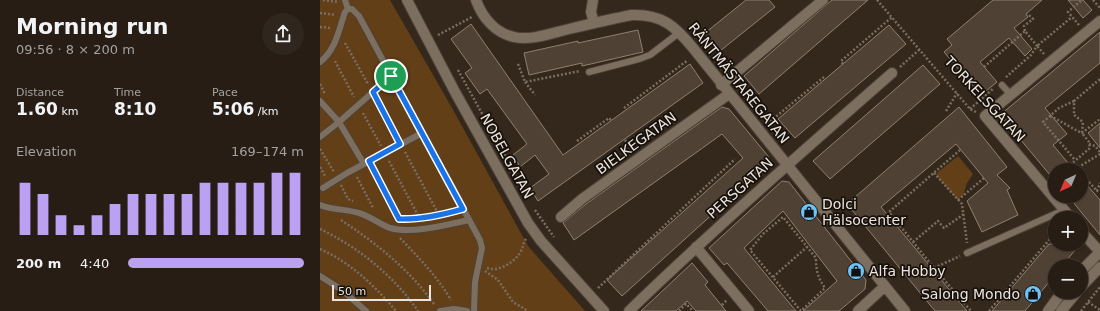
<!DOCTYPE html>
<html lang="en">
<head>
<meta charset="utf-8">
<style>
	:root { --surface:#271d14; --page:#2f261d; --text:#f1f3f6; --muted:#a4a2a0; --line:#433b34; --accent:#bca0f2 }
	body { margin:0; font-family:"DejaVu Sans",sans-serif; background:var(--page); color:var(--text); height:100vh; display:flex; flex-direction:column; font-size:15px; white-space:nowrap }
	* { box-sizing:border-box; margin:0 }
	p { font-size:13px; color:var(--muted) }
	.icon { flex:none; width:22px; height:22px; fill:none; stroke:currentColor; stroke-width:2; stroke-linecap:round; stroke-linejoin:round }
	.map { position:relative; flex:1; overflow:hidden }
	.side { display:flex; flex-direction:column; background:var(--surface); width:320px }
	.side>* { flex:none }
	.needle { width:26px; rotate:224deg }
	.tools { position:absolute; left:728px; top:163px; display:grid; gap:8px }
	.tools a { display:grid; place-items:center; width:40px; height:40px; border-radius:50%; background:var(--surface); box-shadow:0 1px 3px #0004,0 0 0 1px var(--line); font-size:20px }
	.scale { position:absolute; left:12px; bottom:10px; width:99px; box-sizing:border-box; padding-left:4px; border:2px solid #ede5dd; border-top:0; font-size:11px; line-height:14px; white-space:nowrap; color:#ede5dd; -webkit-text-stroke:3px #17110c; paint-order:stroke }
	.pin { position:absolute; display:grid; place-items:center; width:34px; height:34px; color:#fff; margin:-17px; border:2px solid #fff; border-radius:50%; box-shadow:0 1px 4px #0007 }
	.round { display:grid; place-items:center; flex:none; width:42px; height:42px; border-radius:21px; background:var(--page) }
	.overview { display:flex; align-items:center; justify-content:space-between; height:68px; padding:0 16px }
	h1 { font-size:22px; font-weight:600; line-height:30px }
	.stats { display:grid; grid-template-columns:repeat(3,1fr); gap:6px; height:68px; padding:4px 16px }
	.stats div { display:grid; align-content:center }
	.stats b { font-size:17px; font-weight:600 }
	.stats small { font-size:11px; font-weight:400 }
	.stats p { font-size:11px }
	.chart { height:112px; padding:8px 16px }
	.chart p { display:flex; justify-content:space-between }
	.chart svg { width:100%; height:72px; margin-top:4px; stroke:var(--accent); stroke-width:6 }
	ul { padding:0 16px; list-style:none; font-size:13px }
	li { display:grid; grid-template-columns:64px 48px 1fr; align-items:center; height:30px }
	li i { height:10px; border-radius:5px; background:var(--accent) }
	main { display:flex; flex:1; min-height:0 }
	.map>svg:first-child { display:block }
</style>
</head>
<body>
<main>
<section class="side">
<div class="overview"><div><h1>Morning run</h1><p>09:56 · 8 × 200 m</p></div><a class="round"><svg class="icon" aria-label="share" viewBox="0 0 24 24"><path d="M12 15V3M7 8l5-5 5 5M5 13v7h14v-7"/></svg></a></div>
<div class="stats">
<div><p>Distance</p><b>1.60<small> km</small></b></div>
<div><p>Time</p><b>8:10</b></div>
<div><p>Pace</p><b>5:06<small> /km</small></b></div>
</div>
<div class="chart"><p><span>Elevation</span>169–174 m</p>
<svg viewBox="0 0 160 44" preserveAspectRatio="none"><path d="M5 44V12M15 44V19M25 44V32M35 44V38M45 44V32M55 44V25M65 44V19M75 44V19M85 44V19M95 44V19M105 44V12M115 44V12M125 44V12M135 44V12M145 44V6M155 44V6"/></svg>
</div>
<ul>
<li><b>200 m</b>4:40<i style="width:100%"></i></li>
</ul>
</section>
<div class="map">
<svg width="780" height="311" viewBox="0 0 780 311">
	<rect width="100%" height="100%" fill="#34271b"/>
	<path fill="#623f17" d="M0,0H70L132,108L208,246L265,311H0Z
		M638,156L653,174L647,183L643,196L637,199L616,175L618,172Z"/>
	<path fill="#4f4234" stroke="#8f8071" d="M426,0H449L455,7L400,51L385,33Z
		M512,0H548L439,94L424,76Z
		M673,0H722L706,14L708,17L694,28L712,49L705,56L689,38L660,62L677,82L661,95L624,52L632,45L627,39Z
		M748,0H763L772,10L763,18Z
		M151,24L243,155L370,64L383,83L218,201L210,188L229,174L215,155L200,167L193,155L207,144L167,89L160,94L145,73L152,68L131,39Z
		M569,25L586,44L475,138L458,119Z
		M318,30L323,52L262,66V63L209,75L204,53L258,41V43Z
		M780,32V63L725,108L747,134L733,145L754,170H735V181L680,115Z
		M603,65L620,84L510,179L493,161Z
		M402,107L409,109L448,156V164L302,296L287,280L423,158L402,134L254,240L243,223L266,204Z
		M639,107L687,167L677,175L690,188L687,190L698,215L662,232L647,201L668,183L636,144L561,207L647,311H615L527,204Z
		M780,123V148L768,133Z
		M761,178L780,200V235L748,196H761Z
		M462,181L469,182L546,280L545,289L519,311H483L517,281L463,211L424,248L476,311H448L407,263L404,265L389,248Z
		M729,244H760L742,266H735V275L705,311H672Z
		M372,263L388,282L385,285L406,311H376L367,301L356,311H321Z"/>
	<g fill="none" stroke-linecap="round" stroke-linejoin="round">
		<g stroke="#4d4339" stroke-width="8">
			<path id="service" d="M25,0L28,9
				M0,62C16,50 19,29 25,12L28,9H32L39,16L160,240L162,248L155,282L154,311
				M269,72L319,59L330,55L360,32
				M682,85L690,94
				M0,101L19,122L44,164
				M0,137L19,122L71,76
				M3,188L27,173L102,133
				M0,205C12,210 26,209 39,213C50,216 59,224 70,228C92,234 126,225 149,220
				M647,253L744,210
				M0,276L22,290L46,311
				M120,311L134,309L147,311"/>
		</g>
		<g stroke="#4d4339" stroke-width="12">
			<path id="minor" d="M87,0L135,92L208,223L221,241L284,311
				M156,0C162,17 175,33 194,37C211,41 232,33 249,29C270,24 291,19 312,15C342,14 355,26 373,48L585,311
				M273,0L271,12L274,23
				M401,85L503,0
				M241,217L262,199L409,94
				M751,218L665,116L780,21
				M761,231L780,252
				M376,247L429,311
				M309,311C394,229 483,151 572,73
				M538,311L565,286"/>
		</g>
		<g stroke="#4d4339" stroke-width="12">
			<path id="tertiary" d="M761,271L780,252
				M761,287L780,267
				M728,311L742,292
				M741,311L757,292"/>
		</g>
		<path stroke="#796e63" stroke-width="2.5" stroke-dasharray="2 2" stroke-linecap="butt" d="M3,0L18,2
			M557,0L650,109L656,112
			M773,0L780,8
			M0,13L15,15
			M759,25L748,12L762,0
			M0,27L11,28
			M705,31L704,26L713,19L709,15L706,14
			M118,35L152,17
			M25,43L48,84
			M724,54L717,46L752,17
			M15,61L34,97
			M198,64L205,82L260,71
			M523,64L521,61L572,17
			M580,67L600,49
			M664,67L705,31L717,46L711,55L685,78
			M138,70L202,186
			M205,82L215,95
			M0,84L5,94
			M56,99L77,137
			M754,101L739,108L723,122L755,160
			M304,108L368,60
			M650,109L674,88
			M626,111L637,93
			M43,113L61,146
			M730,116C741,121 751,128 762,133L780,119
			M447,124L504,77
			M305,140L313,151
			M257,141L289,118L291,120
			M769,144L775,146L780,152
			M0,149L14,172
			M640,150L569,212L614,268L651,311
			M85,152L119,215
			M69,161L100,219
			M750,165L770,148L769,142L762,133L763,122L754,115V101L780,79
			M0,167L5,176
			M53,169L79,219V221
			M759,170L757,168L780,154
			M614,173L642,204L647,243
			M761,173L777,191L780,183
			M37,177L53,208
			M21,185L28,199L33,201
			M638,200L664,178
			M215,210L234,237
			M106,218L135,211
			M21,220C57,244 89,269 114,304
			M0,229C38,247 74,276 98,311
			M80,238C99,258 117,276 131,300
			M593,242L618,221L624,228L644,214
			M0,249C30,262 55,286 76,311
			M167,268C179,272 193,263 200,253C203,248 203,243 206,239
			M614,268L640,256
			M165,271L178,280L193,302L208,311
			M453,277L487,247
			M278,288L415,159
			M768,302L780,310
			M402,305L407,300
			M359,311L366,304L373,311
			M481,311L430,250L443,234L463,217L496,258C496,271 498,278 505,288L481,311
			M669,311L735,233
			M761,311L780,287"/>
		<use href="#service" stroke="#7d6f60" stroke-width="6"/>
		<use href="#minor" stroke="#7d6f60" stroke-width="10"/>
		<use href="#tertiary" stroke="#7d6f60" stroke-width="10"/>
	</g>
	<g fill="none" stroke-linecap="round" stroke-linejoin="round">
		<g stroke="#fff" stroke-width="8">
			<path id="route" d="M71,76L143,209C122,215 101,220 79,219L49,161L80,144L53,92Z"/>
		</g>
		<use href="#route" stroke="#1a73e8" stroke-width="5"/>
	</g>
	<defs>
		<g id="shop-disc" transform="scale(0.9)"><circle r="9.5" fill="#6fc2f4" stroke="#17110c"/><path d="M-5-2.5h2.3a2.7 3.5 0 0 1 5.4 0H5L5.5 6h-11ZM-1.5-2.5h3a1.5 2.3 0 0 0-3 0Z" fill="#111"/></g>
	</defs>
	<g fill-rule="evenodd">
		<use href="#shop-disc" x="489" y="212"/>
		<use href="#shop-disc" x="536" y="271"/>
		<use href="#shop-disc" x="713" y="294"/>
	</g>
	<g text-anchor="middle" stroke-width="3.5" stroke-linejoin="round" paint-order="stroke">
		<g font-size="14" fill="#ede5dd" stroke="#17110c">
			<text transform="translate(419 83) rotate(51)" y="5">RÄNTMÄSTAREGATAN</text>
			<text transform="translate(665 99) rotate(47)" y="5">TORKELSGATAN</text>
			<text transform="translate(316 143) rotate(-36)" y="5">BIELKEGATAN</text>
			<text transform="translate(187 156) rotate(61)" y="5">NOBELGATAN</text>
			<text transform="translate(420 188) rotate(-42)" y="5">PERSGATAN</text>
		</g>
		<g font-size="14" fill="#ede5dd" stroke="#17110c" text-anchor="start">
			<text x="502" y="209">Dolci<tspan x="502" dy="16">Hälsocenter</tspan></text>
			<text x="549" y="276">Alfa Hobby</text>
			<text x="700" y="299" text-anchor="end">Salong Mondo</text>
		</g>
	</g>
</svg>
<div class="tools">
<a><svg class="needle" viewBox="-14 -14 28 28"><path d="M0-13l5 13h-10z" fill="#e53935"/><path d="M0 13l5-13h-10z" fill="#a4a2a0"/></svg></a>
<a>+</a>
<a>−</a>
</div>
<div class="scale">50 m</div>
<div class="pin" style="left:71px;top:76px;background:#1e9e55"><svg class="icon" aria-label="arrive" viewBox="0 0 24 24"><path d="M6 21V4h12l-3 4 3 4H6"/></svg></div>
</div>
</main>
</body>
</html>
